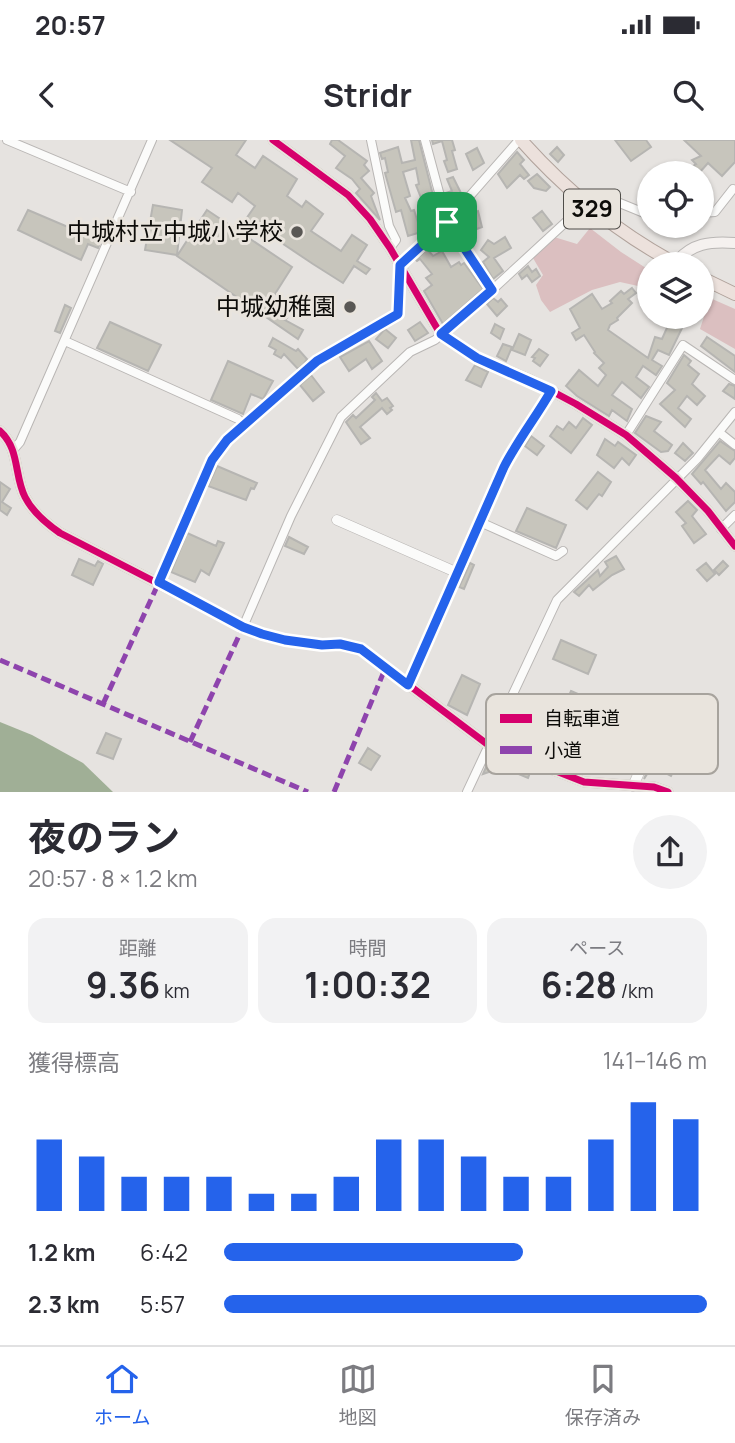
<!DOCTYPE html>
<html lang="ja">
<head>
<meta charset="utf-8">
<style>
	:root { --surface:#fff; --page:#f2f2f3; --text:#2b2b33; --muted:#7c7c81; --line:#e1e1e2; --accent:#2563eb }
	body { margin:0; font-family:Manrope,"Noto Sans JP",sans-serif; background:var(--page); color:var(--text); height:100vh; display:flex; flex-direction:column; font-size:26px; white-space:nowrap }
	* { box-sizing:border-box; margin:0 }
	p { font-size:23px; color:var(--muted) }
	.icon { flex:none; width:38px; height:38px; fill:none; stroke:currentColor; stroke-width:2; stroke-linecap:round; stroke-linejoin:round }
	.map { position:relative; height:652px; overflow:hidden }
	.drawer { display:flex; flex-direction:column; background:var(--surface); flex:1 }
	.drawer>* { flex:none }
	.fabs { position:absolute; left:637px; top:21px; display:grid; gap:14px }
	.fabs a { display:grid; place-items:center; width:77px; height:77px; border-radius:50%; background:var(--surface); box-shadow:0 2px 5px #0004; font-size:35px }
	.pin { position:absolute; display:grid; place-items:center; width:60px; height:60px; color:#fff; margin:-30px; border-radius:14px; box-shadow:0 4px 10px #0006 }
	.round { display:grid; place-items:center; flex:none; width:74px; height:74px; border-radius:37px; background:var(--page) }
	.summary { display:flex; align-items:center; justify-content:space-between; height:119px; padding:0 28px }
	h1 { font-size:38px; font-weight:700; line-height:52px }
	.figures { display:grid; grid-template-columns:repeat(3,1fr); gap:10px; height:119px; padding:7px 28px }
	.figures div { display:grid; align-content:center; border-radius:18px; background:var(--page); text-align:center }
	.figures b { font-size:35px; font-weight:700 }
	.figures small { font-size:19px; font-weight:400 }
	.figures p { font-size:19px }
	.chart { height:196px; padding:14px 28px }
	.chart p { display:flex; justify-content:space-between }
	.chart svg { width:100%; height:126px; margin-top:7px; stroke:var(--accent); stroke-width:6 }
	ul { padding:0 28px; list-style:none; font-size:23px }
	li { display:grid; grid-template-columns:112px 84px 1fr; align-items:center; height:52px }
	li i { height:18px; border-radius:9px; background:var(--accent) }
	.status { display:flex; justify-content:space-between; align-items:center; height:49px; padding:0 35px; background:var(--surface); direction:ltr }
	.status svg { height:19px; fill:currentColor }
	header { display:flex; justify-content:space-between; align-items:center; height:91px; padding:0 28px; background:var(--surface); font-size:32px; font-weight:700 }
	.menu { display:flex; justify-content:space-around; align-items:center; height:98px; border-top:2px solid var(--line); background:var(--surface); font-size:19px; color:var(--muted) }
	.menu a { display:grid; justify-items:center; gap:4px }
	.menu .on { color:var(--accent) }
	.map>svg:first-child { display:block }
</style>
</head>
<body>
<div class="status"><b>20:57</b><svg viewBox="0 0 49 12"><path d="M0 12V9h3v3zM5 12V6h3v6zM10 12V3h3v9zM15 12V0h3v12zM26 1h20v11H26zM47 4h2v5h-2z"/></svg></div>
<header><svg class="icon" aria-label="back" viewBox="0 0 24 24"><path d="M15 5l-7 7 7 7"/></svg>Stridr<svg class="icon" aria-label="search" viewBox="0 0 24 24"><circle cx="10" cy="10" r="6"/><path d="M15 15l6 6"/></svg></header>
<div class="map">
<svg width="735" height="652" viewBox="0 0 735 652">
	<rect width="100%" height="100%" fill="#e6e3e0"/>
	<path fill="#dbbfc0" d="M590,88L621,112L649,130V164L638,146L620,142L592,150L550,172L541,160L536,145L543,135L533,118L554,97L577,104Z
		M710,158L735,169V209L700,189Z"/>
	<path fill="#a0af96" d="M0,582L32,595L83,623L113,652H0Z"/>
	<path fill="#c7c5bc" stroke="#b6b5b2" stroke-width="2" d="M170,0H246L236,15L255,28L263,16L297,39L287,56L302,67L306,61L323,74L311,91L341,111L352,95L367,105L357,121L370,129L366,134L354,126L343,143L313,124L246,79L255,66L238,53L232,62L202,42L212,28Z
		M332,0H338L367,21L364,25L369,31L361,38L374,53L371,56L380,80L356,53L360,49L352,39L336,28L345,16L330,4Z
		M411,0H419L439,79L431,83L416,45L419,44L416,28L403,32L410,56L405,58L411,71L414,70L421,92L408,96L401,70L396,72L385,33L388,32L385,18L382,19L380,13L398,7L402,23L415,20Z
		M432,0H452L455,10L452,11L457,29L448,32L444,21L447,20L442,1L433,4Z
		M615,0H646L651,7L631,21Z
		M684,0H735V22L722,36L708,23L700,32L693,26L696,24L692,20L701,16Z
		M557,7L564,15L558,22L550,14Z
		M477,8L484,23L473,30L466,14Z
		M517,12L524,20L520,24L529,35L524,39L520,35L507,48L498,34Z
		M537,34L550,47L546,51L534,48L528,41Z
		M453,37L462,55L450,68L446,53L452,51L447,39Z
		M153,65L182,70L177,115L145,110Z
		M28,70L101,101L98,108L88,104L81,120L18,90Z
		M207,70L292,127L268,165L278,170L277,172L287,178L285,180L303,190L298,199L177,116Z
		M478,71L482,87L463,94L455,83L459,78Z
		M542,71L552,84L543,91L533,78Z
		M505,97L511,108L494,118L503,131L493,139L483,122L489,117L481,110L488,100L494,104Z
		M427,109L433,116L442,111L451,127L459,122L461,125L464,123L483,149L443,184L424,151L432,145L426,138L432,134L420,119L417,121L416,120Z
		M528,126L532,132L536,129L540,136L532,142L527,135L522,139L519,134Z
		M632,148L636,153L628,159L632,163L617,178L618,180L610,185L608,190L648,218L655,197L662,199L670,181L683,186L669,215L658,210L652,220L662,226L656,235L643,226L636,237L649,247L641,258L622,242L612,255L632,269L627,281L612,270L609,276L577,256L566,246L579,230L598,246L606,235L599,228L604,223L594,213L595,212L584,195L576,200L572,193L580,188L570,169L592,154L602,169L612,163L610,161L621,151L624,154Z
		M493,158L498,162L501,159L507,166L497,176L487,164Z
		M65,165L71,168L60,193L55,191Z
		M110,182L161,205L148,231L97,208Z
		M420,182L428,193L415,201L408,190Z
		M495,184L504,189L500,199L491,193Z
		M385,189L396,198L388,208L376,199Z
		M519,194L531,200L525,215L512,210Z
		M707,197L735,216V232L701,206Z
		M273,198L296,211L298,209L307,219L303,225L298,229L284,214L281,218L274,214L276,210L269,206Z
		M369,201L382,221L372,229L366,219L349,231L340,217Z
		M503,204L512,207L506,221L497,216Z
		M539,209L548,215L540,226L533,221L535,218L532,217Z
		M684,215L691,221L688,225L699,234L692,244L705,256L697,265L687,256L678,268L691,279L685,287L660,264L675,250L667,243Z
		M228,221L273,241L263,259L251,254L243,274L211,260Z
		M475,225L488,232L481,247L466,240Z
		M311,235L324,252L313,261L300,245Z
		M729,244L735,246V259L723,251Z
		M376,253L382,261L387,258L393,266L390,268L392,270L387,274L382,268L360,287L370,298L361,304L346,282L353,275L356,278L375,260L372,257Z
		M646,276L661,282L654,291L672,305L668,311L661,312L635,293Z
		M583,278L592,285L571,313L550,296L557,286L563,290L569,282L576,288Z
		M531,296L544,306L537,315L525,306Z
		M605,299L615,306L618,302L636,315L629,325L622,318L614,328L597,315Z
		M720,301L735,311V318L730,324L719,315L705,330L721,349L726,343L735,352V362L726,371L703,342L701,344L692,334Z
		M683,303L693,313L685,321L675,313Z
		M217,326L257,343L254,349L251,348L246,360L208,346Z
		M598,332L611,342L602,356L599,354L587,369L576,360Z
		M0,342L10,349L2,362L11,368L7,375L0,370Z
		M688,361L697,370L692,376L706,394L694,403L682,386L686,383L676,372Z
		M527,368L566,385L556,408L516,391Z
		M187,393L216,406L218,401L224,403L209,435L201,430L195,442L171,432Z
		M289,397L308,407L304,414L285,406Z
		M616,416L624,429L612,435L593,450L589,445L579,456L574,452L598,430L600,436L608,427L605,422Z
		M79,419L95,426L98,421L103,424L93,445L72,435Z
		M723,421L728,426L719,435L714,430Z
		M470,423L474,425L464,449L459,447Z
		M706,423L715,434L707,441L697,430Z
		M561,500L596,515L588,534L553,519Z
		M462,535L480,544L467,575L448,565Z
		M571,551L578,554L562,588L556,585L561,573L557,571L562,560L565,562L567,560Z
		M106,593L121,599L113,619L97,613Z
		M368,608L380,616L371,630L359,623Z
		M491,616L509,625L483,634Z
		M654,618L675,628L671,636L652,626L644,639Z
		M519,625L531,630L528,638L516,633Z"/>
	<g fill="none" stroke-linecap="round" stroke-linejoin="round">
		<g stroke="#b9b6b4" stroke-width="10">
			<path id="minor" d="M7,0L131,52
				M371,0L389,86L396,100L390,108
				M425,0L447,82L492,150
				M702,73L715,72L733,49
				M65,201L238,279L243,284
				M720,293L735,305
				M626,295L683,205L735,240
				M13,310L20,302L152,0
				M480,382L556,416L563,411
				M721,389L735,375
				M159,442L212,320L227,300L317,221L398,174L400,125L447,82L519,0
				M243,487L291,376L341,277L410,212L435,200L466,174L593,57L610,59L649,75
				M467,652L557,460L697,319L735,272"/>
		</g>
		<g stroke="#b9b6b4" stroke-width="11">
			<path id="tertiary" d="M273,0L348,55L370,79L390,108L441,195L477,218L529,239L576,264L626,295L676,338L708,371L735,406
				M0,291C20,309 14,336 25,357C33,373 47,384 60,393L243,487L285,500L322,505L340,504L361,509L487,604L584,642L654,647L668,652
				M337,380L458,433
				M408,545L504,327C518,300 536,277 551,251
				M633,646L669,566"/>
		</g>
		<g stroke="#b9b6b4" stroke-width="12">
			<path id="secondary" d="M675,124C690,103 711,101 735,103"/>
		</g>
		<g stroke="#b0a29b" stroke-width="14">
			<path id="trunk" d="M521,0C566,51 617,92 676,124
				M702,138L735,154"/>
		</g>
		<use href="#minor" stroke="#fbfbfa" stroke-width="8"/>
		<use href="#tertiary" stroke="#fbfbfa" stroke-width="10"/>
		<use href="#secondary" stroke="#f5f1ef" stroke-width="10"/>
		<use href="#trunk" stroke="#ece1dc" stroke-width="12"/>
		<path stroke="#8e44ad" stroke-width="5" stroke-dasharray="10 5" stroke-linecap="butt" d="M0,520L308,652
			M103,564L159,442
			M190,602L243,487
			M334,652L385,529"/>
		<g stroke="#e9e4dd" stroke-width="11">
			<path id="cycleway" d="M273,0L348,55L370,79L390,108L441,195L477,218L529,239L576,264L626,295L676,338L708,371L735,406
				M0,291C20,309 14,336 25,357C33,373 47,384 60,393L243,487L285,500L322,505L340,504L361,509L487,604L584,642L654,647L668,652"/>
		</g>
		<use href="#cycleway" stroke="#d6006c" stroke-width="7"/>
	</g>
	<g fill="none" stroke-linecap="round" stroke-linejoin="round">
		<g stroke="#fff" stroke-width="14">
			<path id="route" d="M447,82L492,150L441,194L477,218L551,251C536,277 518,300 504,327L408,545L361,509L340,504L322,505L285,500L262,494L243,487L159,442L212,320L227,300L317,221L398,174L400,125Z"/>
		</g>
		<use href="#route" stroke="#2563eb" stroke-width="9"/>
	</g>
	<g fill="#595754" stroke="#e9e4dd" stroke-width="2.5">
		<circle cx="297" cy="92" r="7"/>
		<circle cx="350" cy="167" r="7"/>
	</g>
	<g text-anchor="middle" stroke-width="6" stroke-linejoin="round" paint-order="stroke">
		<rect fill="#e9e4dd" stroke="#4f4d49" stroke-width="2" x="564" y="49.5" width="56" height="39" rx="5"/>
		<g font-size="23" font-weight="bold" fill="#0d0c09">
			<text x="592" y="77">329</text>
		</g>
		<g font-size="24" fill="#0d0c09" stroke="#e9e4dd" text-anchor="end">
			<text x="283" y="100">中城村立中城小学校</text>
			<text x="336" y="175">中城幼稚園</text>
		</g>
	</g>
	<rect x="486" y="554" width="232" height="80" rx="10" fill="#e9e4dd" stroke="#a7a39d" stroke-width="2"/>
	<rect x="500" y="574" width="32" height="9" fill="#d6006c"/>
	<rect x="500" y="606" width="32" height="8" fill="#8e44ad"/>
	<g font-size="19" fill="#0d0c09">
		<text x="544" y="585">自転車道</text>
		<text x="544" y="617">小道</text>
	</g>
</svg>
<div class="fabs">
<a><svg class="icon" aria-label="locate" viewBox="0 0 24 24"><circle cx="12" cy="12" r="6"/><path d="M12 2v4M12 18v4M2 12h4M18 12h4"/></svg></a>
<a><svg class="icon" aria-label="layers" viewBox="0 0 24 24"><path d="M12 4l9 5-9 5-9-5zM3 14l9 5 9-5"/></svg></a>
</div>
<div class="pin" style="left:447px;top:82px;background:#1e9e55"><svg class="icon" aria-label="arrive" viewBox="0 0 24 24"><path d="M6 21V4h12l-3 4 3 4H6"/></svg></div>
</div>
<section class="drawer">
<div class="summary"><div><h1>夜のラン</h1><p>20:57 · 8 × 1.2 km</p></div><a class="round"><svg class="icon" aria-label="share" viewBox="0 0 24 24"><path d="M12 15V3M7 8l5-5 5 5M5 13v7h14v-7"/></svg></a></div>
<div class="figures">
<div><p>距離</p><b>9.36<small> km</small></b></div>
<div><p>時間</p><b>1:00:32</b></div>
<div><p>ペース</p><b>6:28<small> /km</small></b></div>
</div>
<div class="chart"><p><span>獲得標高</span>141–146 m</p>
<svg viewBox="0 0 160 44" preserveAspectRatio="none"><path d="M5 44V19M15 44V25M25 44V32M35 44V32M45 44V32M55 44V38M65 44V38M75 44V32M85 44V19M95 44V19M105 44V25M115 44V32M125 44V32M135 44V19M145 44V6M155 44V12"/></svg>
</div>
<ul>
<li><b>1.2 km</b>6:42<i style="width:62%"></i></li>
<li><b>2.3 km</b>5:57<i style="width:100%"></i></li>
</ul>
</section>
<nav class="menu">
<a class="on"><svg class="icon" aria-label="home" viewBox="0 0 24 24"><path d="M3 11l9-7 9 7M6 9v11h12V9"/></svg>ホーム</a>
<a><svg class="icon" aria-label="map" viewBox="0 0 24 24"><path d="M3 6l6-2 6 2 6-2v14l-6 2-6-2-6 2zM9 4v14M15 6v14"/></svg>地図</a>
<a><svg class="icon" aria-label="saved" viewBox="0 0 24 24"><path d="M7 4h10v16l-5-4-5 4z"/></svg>保存済み</a>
</nav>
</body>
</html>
